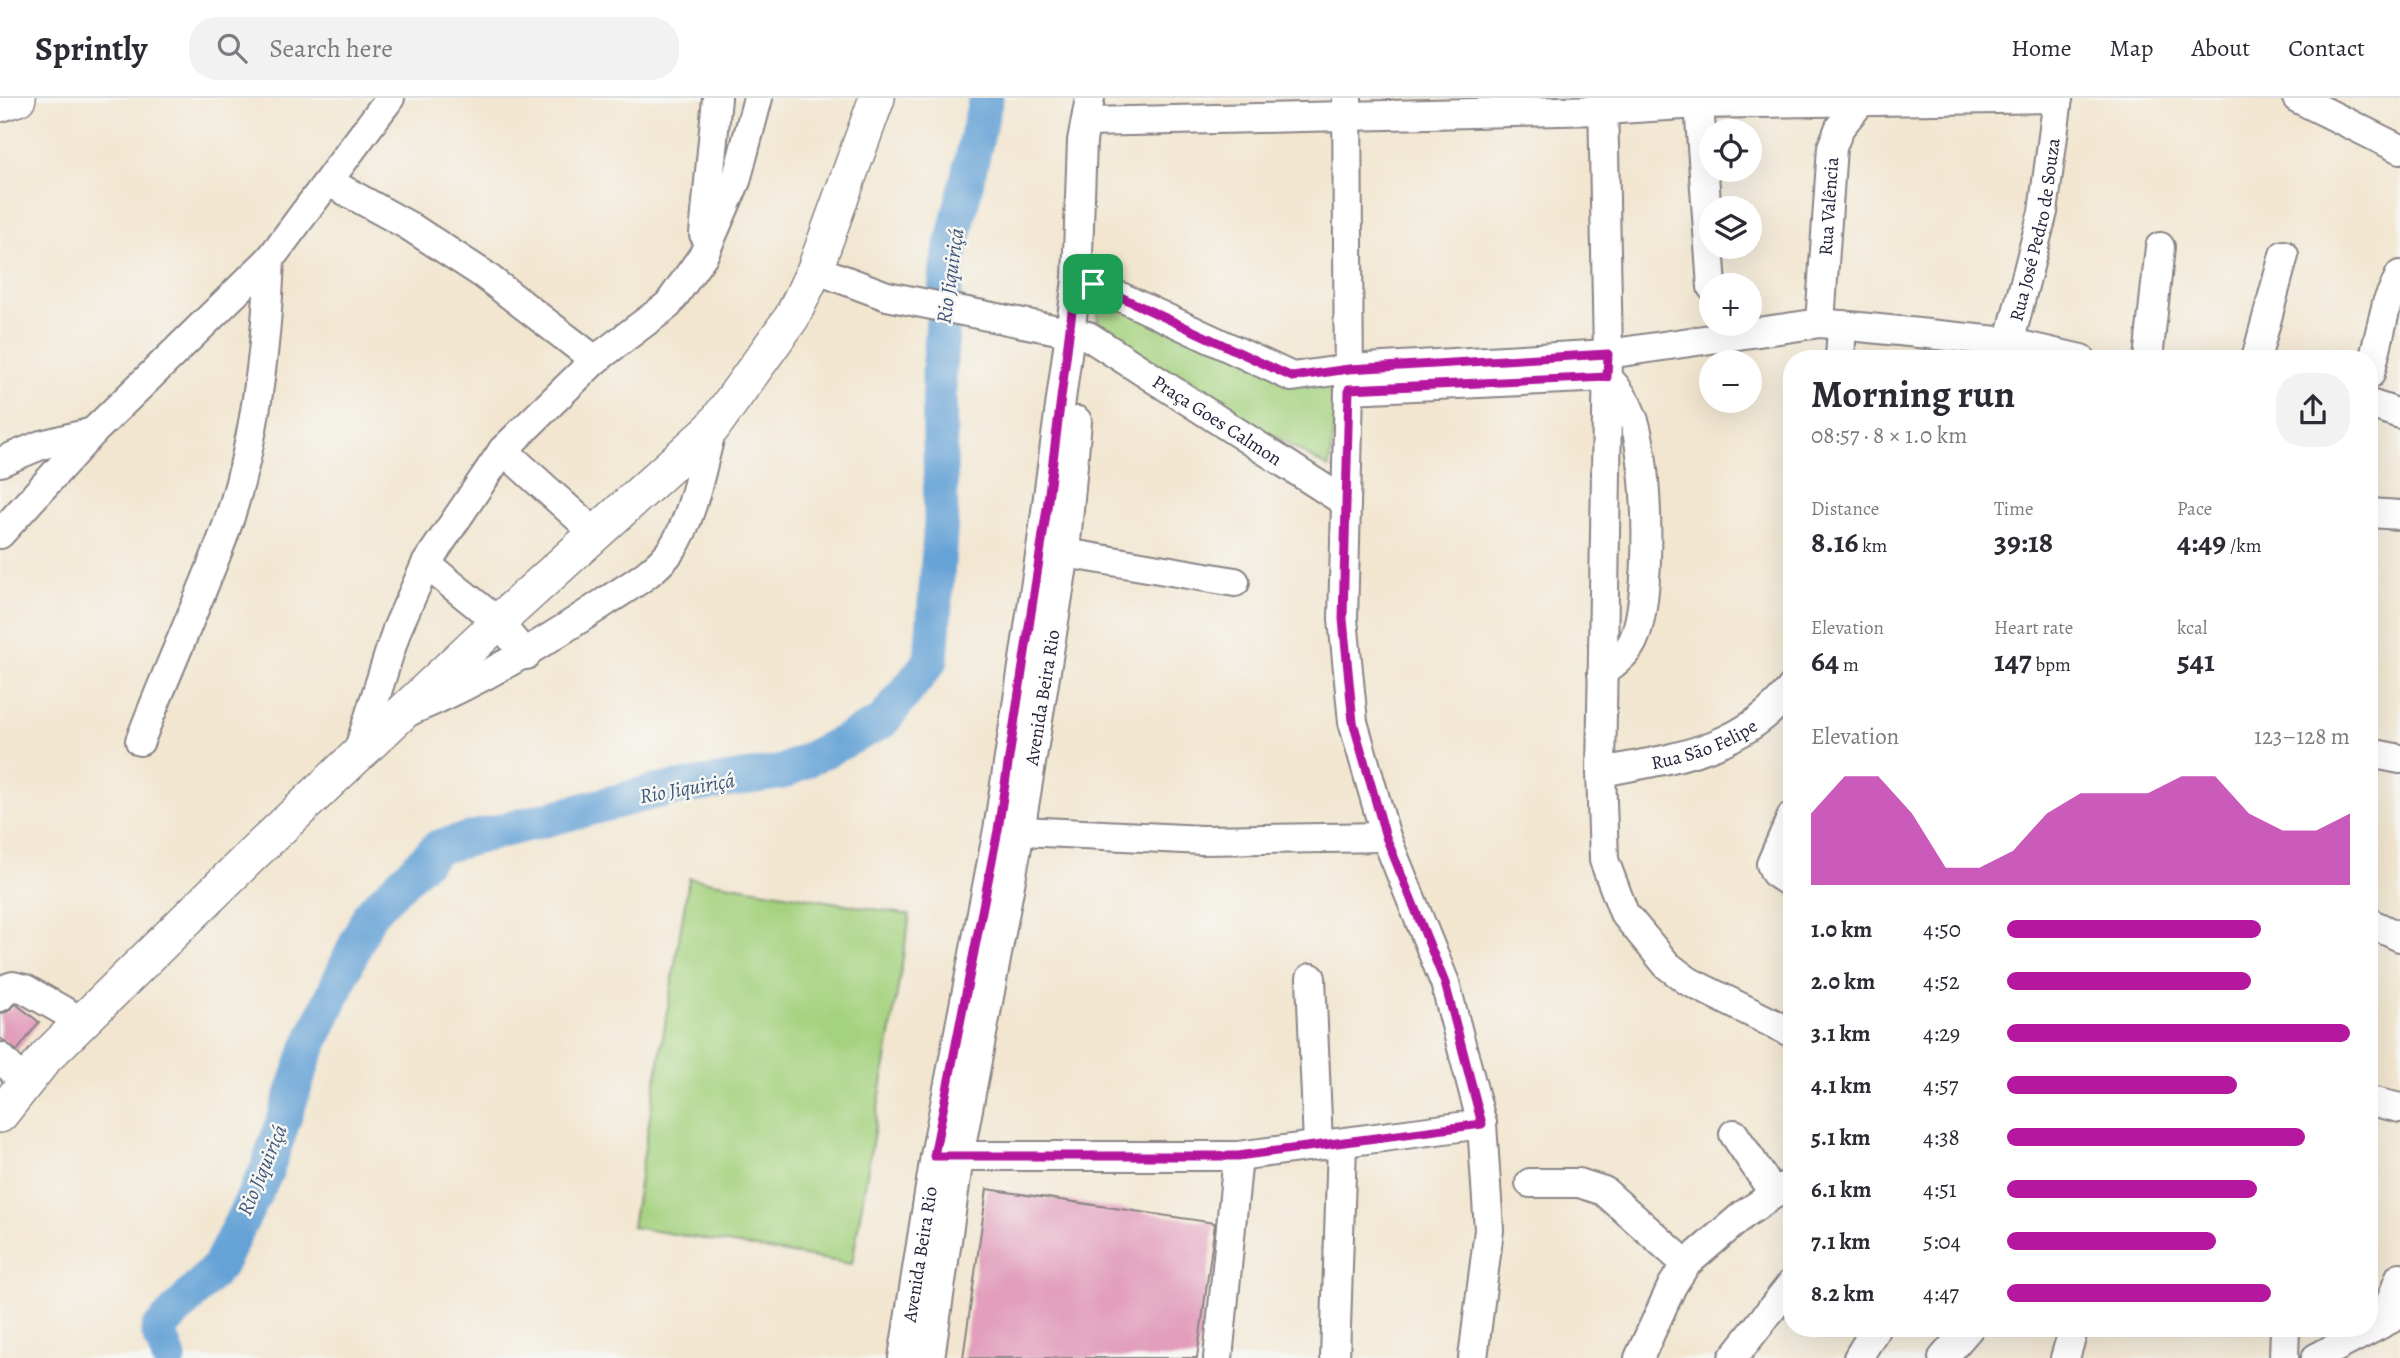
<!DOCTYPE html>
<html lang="en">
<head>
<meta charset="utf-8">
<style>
	:root { --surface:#fff; --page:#f2f2f3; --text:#2b2b33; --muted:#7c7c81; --line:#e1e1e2; --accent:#b5179e }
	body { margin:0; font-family:Alegreya,serif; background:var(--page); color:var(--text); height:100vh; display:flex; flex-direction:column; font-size:26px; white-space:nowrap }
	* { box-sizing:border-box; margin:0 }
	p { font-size:23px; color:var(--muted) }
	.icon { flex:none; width:38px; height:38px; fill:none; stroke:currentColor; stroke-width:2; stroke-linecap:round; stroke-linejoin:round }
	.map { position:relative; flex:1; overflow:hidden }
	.side { position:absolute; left:1783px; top:252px; width:595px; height:987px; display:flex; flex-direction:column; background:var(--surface); border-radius:28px; box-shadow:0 7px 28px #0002 }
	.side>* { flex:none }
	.buttons { position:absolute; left:1699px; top:21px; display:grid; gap:14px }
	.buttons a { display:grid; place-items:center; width:63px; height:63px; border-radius:50%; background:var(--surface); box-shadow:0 7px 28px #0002; font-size:35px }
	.pin { position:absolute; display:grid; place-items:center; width:60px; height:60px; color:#fff; margin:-30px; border-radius:14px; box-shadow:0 4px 10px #0006 }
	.round { display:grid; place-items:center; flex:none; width:74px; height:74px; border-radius:28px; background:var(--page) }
	.headline { display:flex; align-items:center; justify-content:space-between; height:119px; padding:0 28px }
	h1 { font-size:38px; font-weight:700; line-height:52px }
	.stats { display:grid; grid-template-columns:repeat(3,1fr); gap:10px; height:119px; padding:7px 28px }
	.stats div { display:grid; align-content:center }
	.stats b { font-size:30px; font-weight:700 }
	.stats small { font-size:19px; font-weight:400 }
	.stats p { font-size:19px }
	.chart { height:196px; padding:14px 28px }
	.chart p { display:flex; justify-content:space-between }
	.chart svg { width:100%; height:126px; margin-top:7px; fill:var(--accent); opacity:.7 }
	ul { padding:0 28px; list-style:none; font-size:23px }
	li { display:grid; grid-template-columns:112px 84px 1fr; align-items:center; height:52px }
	li i { height:18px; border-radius:9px; background:var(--accent) }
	header { display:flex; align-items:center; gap:42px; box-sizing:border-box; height:98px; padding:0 35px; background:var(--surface); border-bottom:2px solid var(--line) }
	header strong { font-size:33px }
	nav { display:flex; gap:38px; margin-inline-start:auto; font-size:24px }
	.search { width:490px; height:63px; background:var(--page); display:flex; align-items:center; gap:18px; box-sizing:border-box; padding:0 24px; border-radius:28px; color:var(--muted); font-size:26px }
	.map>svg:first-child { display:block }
</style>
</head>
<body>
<header>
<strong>Sprintly</strong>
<div class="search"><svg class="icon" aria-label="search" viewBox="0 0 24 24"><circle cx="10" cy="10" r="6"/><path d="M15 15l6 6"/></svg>Search here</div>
<nav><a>Home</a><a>Map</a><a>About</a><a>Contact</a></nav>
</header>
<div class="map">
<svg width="2400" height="1260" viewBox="0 0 2400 1260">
	<rect width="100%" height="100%" fill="#f6f6f2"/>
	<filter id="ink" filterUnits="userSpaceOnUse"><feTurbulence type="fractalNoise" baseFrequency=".0143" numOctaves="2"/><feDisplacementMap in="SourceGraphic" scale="14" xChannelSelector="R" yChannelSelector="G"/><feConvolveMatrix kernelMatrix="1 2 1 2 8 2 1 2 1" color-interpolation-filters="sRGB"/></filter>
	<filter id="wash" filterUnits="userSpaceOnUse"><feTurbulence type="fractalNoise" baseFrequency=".00686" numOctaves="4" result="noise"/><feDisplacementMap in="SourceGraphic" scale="28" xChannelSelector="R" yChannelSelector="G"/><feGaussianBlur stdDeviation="1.57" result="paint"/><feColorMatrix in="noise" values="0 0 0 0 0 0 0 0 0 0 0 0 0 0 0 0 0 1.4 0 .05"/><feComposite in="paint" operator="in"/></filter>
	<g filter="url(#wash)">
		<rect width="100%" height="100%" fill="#f2e6d0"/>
		<path fill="#a5d27f" stroke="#647a5d" stroke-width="2" d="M1099,196L1339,285L1329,370L1097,233Z
			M689,780L910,817L852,1166L632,1129Z"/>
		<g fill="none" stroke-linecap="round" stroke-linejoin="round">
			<path stroke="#65a2d6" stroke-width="35" d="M169,1260L158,1232L219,1168L266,1074L306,956L370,815L438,749L658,693L783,674L882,624L931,562L941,422L939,275L947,169L986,0"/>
		</g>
		<g id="blocks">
			<path fill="#e29ebc" d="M16,906L39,924L17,953L0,940V915L7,914Z
				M987,1091L1215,1125L1197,1260H963Z"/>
		</g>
	</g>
	<g filter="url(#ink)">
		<use href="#blocks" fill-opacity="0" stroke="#8a8486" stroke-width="2"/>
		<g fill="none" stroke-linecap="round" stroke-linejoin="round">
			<g stroke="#8a8486" stroke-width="32">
				<g id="minor">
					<path d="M1347,0L1349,291L1343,521L1353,624L1386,739L1445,885L1482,1026L1489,1132L1473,1260"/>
					<path d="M1603,0L1608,256L1601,674L1604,762L1624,815L1667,867L1688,883L1792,935"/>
					<path d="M2297,0L2400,51"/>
					<path d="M1699,6L1712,189"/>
					<path d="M1088,24L1603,12L1699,6L2058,0"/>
					<path d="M329,84L409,128L483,176L595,262"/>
					<path d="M704,136L717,0"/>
					<path id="s1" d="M815,171L887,198L1088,238L1345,404"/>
					<path d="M1077,182L1093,186L1292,279L1349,271L1608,256L1820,225L2007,244L2081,261"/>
					<path id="s2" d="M1820,225L1832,49L1840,29L1864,0"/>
					<path d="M1840,261L1842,227"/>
					<path id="s3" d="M2005,261L2043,114L2058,0"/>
					<path d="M2148,261L2160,149"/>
					<path d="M2256,261L2284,157"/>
					<path d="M2370,276L2387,205L2400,177"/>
					<path d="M1349,291L1607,279C1619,291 1627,304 1633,320C1649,363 1653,505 1632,545C1625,558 1613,566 1602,575"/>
					<path d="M2370,306L2400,316"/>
					<path d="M503,352L596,436"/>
					<path d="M0,364L41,347L93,334"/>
					<path d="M2370,415L2400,417"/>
					<path d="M0,436L93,334L270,161L390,0"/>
					<path d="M1048,452L1235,484"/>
					<path d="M426,466L498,524L526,557"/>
					<path d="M410,613C480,584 542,546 605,504C628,489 656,474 672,451C693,421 702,366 712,330"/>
					<path d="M140,643C166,575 197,508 223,439C255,352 266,253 270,161"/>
					<path d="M2370,655L2400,661"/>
					<path d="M356,660L397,531L426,466L503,352L595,262L668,207L704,156L736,83L758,0"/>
					<path id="s4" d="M1601,674C1674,660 1743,653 1792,589"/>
					<path d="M1792,718L1771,766L1775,775L1792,786"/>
					<path d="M1001,732L1203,742L1386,739"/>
					<path d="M2370,825L2400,839"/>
					<path d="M1311,880L1318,1046"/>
					<path d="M0,899L7,890L13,888L25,891L81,923"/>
					<path d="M0,959L25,985"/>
					<path d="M2370,1003L2400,1010"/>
					<path d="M1734,1036L1774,1096"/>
					<path d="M941,1058H1238L1482,1026"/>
					<path d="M1530,1085H1579L1604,1093L1686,1166L1743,1117L1792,1084"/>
					<path d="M2384,1222L2400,1179"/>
					<path id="s5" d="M903,1260L935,1058L998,732L1041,451L1077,182L1082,43L1090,0"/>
					<path id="s6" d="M930,1260L959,1059L1020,733L1065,455L1077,323"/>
					<path d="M1218,1260L1238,1058"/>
					<path d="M1335,1260L1342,1046"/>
					<path d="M1639,1260L1672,1188L1686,1166"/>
					<path d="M1733,1260L1792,1185"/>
					<path d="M1858,1260L1876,1230"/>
					<path d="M1943,1260L1969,1230"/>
					<path d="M2065,1260L2074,1230"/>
					<path d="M2284,1260L2285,1230"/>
					<path d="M2316,1260L2400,1216"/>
				</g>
			</g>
			<g stroke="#8a8486" stroke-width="38">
				<path id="major" d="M0,6L18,0
					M0,1017L46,959L252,757L498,524L712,330L792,219L815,171L877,0"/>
			</g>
			<use href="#minor" stroke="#fff" stroke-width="28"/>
			<use href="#major" stroke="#fff" stroke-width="35"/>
		</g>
	</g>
	<g fill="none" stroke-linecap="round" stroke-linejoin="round" filter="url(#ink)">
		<g stroke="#fff" stroke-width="14">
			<path id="route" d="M1076,182L1093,186L1292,279L1349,271L1608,256L1607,279L1349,291L1343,521L1353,624L1386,739L1445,885L1482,1026L1238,1058H934L998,732L1047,410Z"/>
		</g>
		<use href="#route" stroke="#b5179e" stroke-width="9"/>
	</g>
	<g text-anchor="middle" stroke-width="5" stroke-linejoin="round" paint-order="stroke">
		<g font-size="19" fill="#22223b" stroke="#f6f6f2">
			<text dy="7" stroke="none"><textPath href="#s2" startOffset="117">Rua Valência</textPath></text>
			<text dy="7" stroke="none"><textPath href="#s3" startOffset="133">Rua José Pedro de Souza</textPath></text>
			<text dy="7" stroke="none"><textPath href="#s1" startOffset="436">Praça Goes Calmon</textPath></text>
			<text dy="7" stroke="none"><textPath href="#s6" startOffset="670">Avenida Beira Rio</textPath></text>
			<text dy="7" stroke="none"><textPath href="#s4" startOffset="107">Rua São Felipe</textPath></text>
			<text dy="7" stroke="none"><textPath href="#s5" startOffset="105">Avenida Beira Rio</textPath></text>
		</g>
		<g font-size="21" font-style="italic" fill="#3d5579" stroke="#f6f6f2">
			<text transform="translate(950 178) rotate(-82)" y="7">Rio Jiquiriçá</text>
			<text transform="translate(687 690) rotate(-10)" y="7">Rio Jiquiriçá</text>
			<text transform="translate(262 1072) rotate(-67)" y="7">Rio Jiquiriçá</text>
		</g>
	</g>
</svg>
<div class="buttons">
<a><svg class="icon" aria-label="locate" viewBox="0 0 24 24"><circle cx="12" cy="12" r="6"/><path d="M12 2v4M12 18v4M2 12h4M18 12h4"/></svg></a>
<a><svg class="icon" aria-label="layers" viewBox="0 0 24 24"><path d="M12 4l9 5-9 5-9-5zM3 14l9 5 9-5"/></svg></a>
<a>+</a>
<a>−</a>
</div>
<div class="pin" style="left:1093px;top:186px;background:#1e9e55"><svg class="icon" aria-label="arrive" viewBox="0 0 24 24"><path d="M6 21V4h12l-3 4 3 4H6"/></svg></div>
<section class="side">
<div class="headline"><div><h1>Morning run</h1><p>08:57 · 8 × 1.0 km</p></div><a class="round"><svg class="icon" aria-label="share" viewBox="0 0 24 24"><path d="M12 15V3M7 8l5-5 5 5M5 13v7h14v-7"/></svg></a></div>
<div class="stats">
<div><p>Distance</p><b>8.16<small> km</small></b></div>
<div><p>Time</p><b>39:18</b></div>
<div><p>Pace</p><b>4:49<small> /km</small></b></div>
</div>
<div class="stats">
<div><p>Elevation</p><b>64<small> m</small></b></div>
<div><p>Heart rate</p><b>147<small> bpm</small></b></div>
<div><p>kcal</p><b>541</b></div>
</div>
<div class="chart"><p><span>Elevation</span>123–128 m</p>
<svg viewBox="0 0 160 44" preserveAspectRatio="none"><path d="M0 44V19L10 6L20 6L30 19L40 38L50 38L60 32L70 19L80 12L90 12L100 12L110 6L120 6L130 19L140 25L150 25L160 19V44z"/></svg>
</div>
<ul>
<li><b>1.0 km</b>4:50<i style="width:74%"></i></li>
<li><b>2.0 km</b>4:52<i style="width:71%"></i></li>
<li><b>3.1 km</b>4:29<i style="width:100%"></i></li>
<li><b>4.1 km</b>4:57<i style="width:67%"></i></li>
<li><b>5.1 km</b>4:38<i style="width:87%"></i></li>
<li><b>6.1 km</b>4:51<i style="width:73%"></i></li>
<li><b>7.1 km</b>5:04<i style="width:61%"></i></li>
<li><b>8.2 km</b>4:47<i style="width:77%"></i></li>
</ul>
</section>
</div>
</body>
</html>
